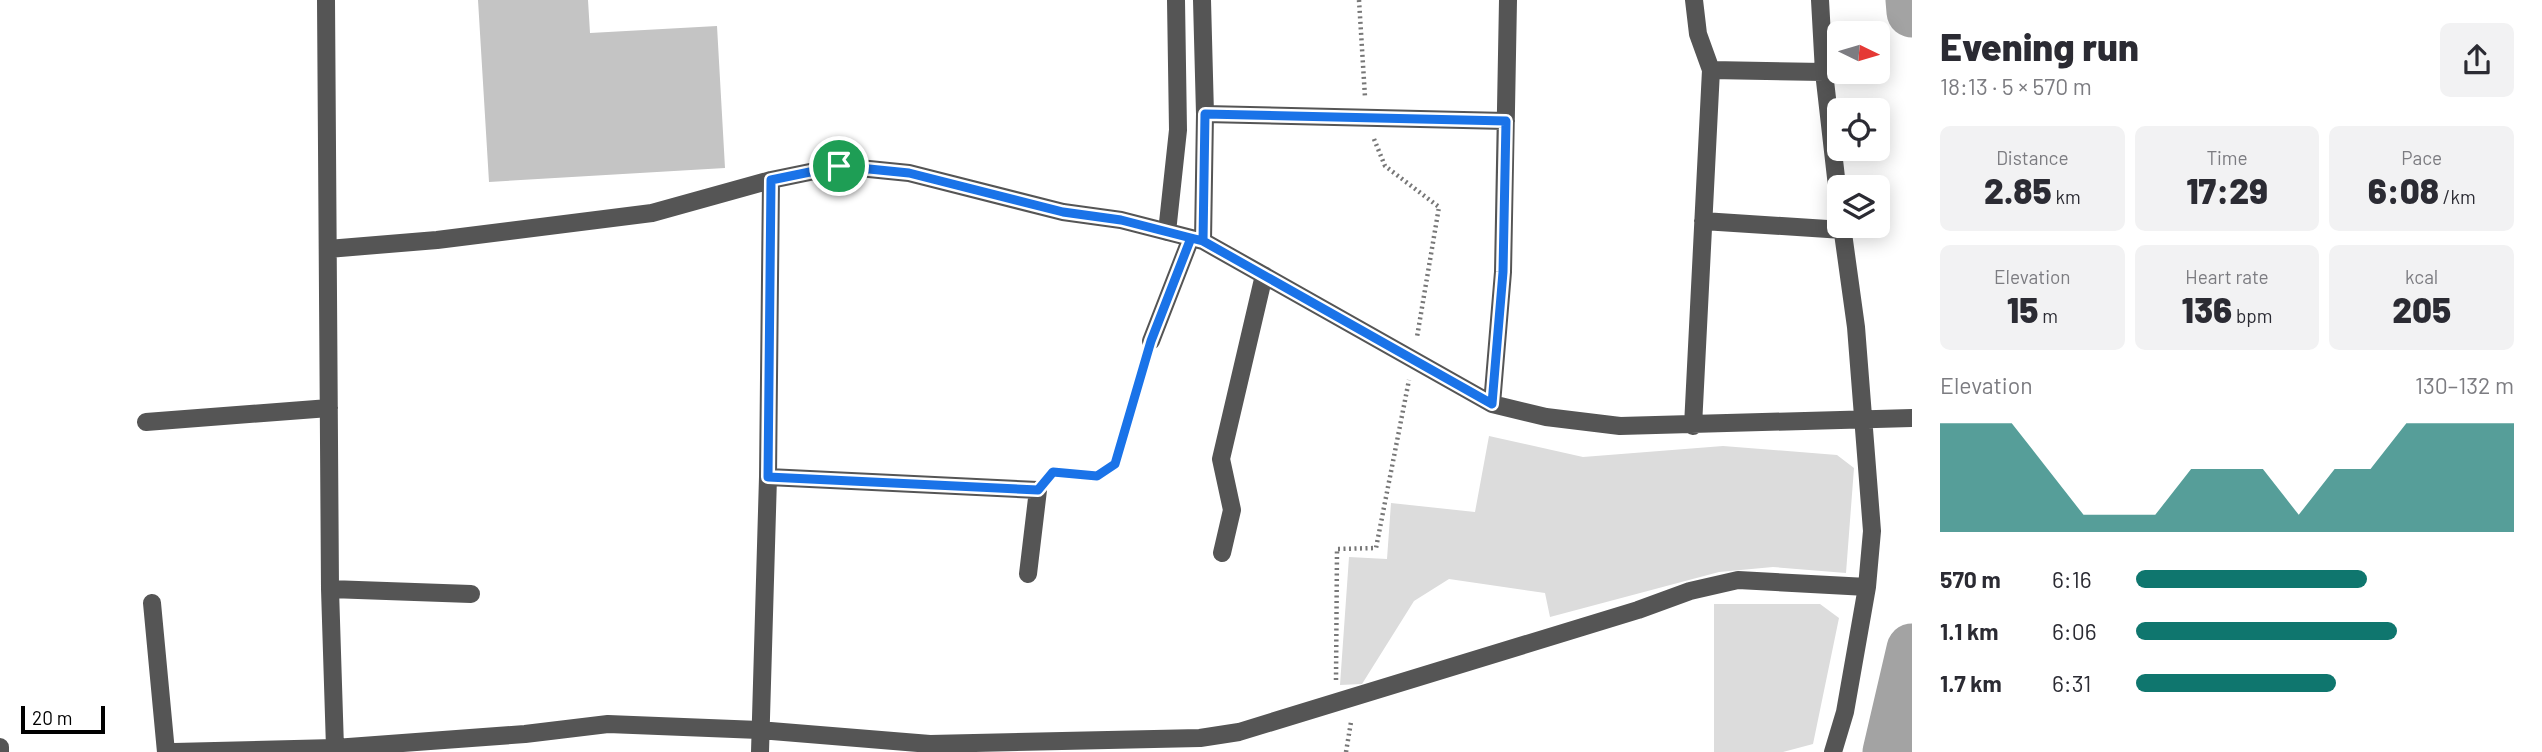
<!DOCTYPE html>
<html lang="en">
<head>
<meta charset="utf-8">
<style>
	:root { --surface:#fff; --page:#f2f2f3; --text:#2b2b33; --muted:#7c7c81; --accent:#0f766e }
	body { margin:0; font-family:Barlow,sans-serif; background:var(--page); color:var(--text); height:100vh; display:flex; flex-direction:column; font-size:26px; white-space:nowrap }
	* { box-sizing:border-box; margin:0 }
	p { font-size:23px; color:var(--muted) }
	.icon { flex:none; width:38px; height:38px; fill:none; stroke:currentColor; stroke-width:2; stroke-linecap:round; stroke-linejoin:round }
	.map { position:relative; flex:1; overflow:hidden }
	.details { display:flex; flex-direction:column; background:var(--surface); width:630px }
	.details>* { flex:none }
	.needle { width:46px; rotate:95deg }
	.tools { position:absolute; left:1827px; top:21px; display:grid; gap:14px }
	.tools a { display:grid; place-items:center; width:63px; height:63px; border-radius:10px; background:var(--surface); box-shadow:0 4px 18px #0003; font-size:35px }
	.scale { position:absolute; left:21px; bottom:18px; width:84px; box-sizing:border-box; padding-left:7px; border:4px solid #000; border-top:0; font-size:19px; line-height:24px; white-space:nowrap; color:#000; -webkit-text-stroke:5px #fff; paint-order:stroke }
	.pin { position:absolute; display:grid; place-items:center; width:60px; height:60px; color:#fff; margin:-30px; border:4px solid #fff; border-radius:50%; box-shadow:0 2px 7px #0007 }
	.round { display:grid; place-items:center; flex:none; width:74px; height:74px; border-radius:10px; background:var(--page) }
	.overview { display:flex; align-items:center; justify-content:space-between; height:119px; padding:0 28px }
	h1 { font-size:38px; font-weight:800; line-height:52px }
	.metrics { display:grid; grid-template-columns:repeat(3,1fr); gap:10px; height:119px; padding:7px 28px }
	.metrics div { display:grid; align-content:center; border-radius:10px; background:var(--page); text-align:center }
	.metrics b { font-size:35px; font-weight:800 }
	.metrics small { font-size:19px; font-weight:400 }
	.metrics p { font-size:19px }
	.chart { height:196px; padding:14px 28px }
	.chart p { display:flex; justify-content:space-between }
	.chart svg { width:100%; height:126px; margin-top:7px; fill:var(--accent); opacity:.7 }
	ul { padding:0 28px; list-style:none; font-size:23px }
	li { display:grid; grid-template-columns:112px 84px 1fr; align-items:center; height:52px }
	li i { height:18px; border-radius:9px; background:var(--accent) }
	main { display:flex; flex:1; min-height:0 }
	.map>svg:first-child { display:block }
</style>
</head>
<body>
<main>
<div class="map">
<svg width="1912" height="752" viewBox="0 0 1912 752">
	<rect width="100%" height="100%" fill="#fff"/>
	<path fill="#dcdcdc" d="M1489,436L1583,457L1723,446L1837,455L1854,468L1846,573L1773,567L1719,572L1550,617L1545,593L1449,579L1414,601L1362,684L1340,685L1349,557L1387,559L1391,503L1475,512Z
		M1714,604H1820L1839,618L1813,744L1783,752H1714Z"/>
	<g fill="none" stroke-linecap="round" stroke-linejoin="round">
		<path stroke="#a3a3a3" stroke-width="51" d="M1911,0L1912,12
			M1888,752L1912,649"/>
	</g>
	<path fill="#c4c4c4" d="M478,0H588L590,33L717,26L725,168L489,182Z"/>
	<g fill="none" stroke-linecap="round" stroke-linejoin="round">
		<path stroke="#777" stroke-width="4.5" stroke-dasharray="2 3.5" stroke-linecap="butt" d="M1359,0L1365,97
			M1374,139L1385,166L1439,207L1417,337
			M1052,473L1097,476L1115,464L1144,362
			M1336,680L1337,549L1376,548L1409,380
			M1346,752L1351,722"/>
		<path stroke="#555" stroke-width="18" d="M326,0L330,589L335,748
			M1202,0L1205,114L1203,241
			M1820,0L1824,72L1839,204
			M1711,70L1824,72
			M1205,114L1506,121
			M1703,221L1843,230
			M1167,232L1178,130L1176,0
			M328,249L437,240L652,213L771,180L839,166L909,173L1063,212L1121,220L1203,241L1492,404L1546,417L1620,426L1912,418
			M1151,341L1191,238
			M1492,404L1503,272L1508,0
			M146,422L329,408
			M1693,426L1711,70L1698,34L1694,0
			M768,477L1038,490L1028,574
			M1222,553L1232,510L1221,459L1264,275
			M330,589L471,594
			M152,603L166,752
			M0,747V752
			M174,752L335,748L525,734L608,724L759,730L930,744L1200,738L1239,732L1638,610L1690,591L1738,580L1867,587
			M760,752L768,477L771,180
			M1833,752L1845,712L1867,587L1872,531L1856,327L1842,226"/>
	</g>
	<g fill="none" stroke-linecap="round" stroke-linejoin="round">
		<g stroke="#fff" stroke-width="14">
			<path id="route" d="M839,166L771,180L768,477L1038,490L1053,472L1097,476L1115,464L1151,341L1191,238L1203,241L1492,404L1503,272L1506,121L1205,114L1203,241L1191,238L1121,220L1063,212L909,173L839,166"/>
		</g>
		<use href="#route" stroke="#1a73e8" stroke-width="9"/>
	</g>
</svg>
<div class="tools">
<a><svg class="needle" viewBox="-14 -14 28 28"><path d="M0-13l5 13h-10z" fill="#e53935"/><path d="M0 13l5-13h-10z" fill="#7c7c81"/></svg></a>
<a><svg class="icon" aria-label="locate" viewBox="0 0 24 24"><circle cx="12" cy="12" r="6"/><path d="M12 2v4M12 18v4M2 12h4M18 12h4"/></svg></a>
<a><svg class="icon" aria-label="layers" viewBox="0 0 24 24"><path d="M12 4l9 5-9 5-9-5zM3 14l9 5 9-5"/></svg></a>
</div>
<div class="scale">20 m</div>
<div class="pin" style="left:839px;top:166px;background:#1e9e55"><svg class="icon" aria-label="arrive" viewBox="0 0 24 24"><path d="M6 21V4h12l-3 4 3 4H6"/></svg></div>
</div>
<section class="details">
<div class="overview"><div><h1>Evening run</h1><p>18:13 · 5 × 570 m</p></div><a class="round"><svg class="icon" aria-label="share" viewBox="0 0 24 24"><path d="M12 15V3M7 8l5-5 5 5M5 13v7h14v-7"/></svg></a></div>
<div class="metrics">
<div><p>Distance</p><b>2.85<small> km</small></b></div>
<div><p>Time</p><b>17:29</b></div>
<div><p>Pace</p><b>6:08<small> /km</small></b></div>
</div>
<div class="metrics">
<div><p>Elevation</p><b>15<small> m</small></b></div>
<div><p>Heart rate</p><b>136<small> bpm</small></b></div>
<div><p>kcal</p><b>205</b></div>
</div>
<div class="chart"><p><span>Elevation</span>130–132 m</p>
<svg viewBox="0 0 160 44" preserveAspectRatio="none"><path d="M0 44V6L10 6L20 6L30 22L40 38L50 38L60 38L70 22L80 22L90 22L100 38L110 22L120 22L130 6L140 6L150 6L160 6V44z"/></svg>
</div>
<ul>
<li><b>570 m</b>6:16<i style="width:61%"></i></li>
<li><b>1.1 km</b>6:06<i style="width:69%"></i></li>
<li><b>1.7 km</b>6:31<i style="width:53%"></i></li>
</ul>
</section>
</main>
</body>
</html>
